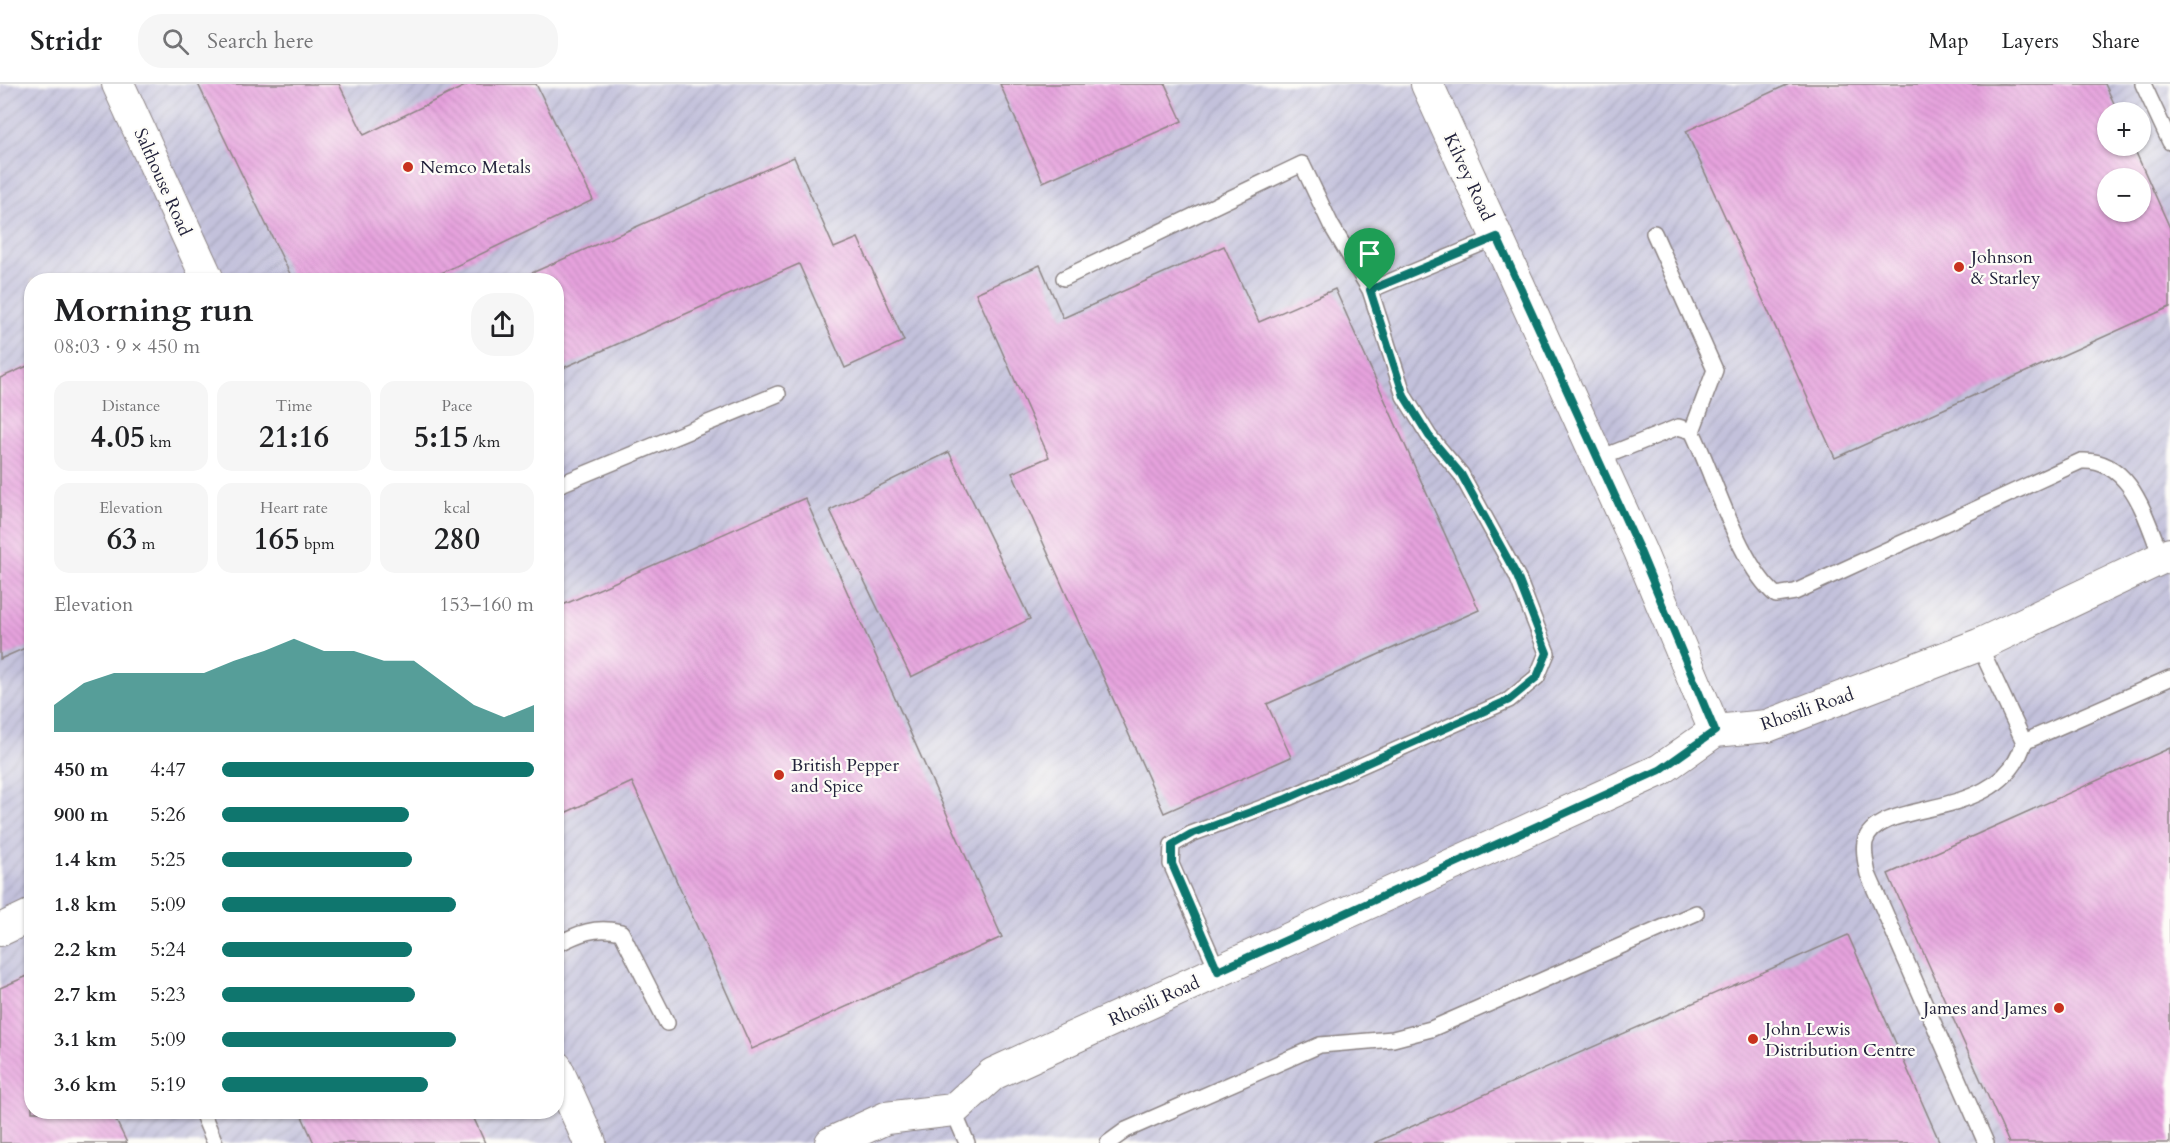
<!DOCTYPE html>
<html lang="en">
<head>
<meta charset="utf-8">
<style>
	:root { --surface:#fff; --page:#f6f6f6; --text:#202124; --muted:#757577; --line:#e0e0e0; --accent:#0f766e }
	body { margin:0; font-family:Cardo,serif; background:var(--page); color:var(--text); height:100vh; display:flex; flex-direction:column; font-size:22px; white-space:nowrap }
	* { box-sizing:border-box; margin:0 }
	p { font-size:20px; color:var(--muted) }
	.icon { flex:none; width:33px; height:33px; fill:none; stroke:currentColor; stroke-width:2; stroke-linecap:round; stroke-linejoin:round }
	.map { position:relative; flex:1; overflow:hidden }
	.drawer { position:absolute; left:24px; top:189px; width:540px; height:846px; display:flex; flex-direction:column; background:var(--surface); border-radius:24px; box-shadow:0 2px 4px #0004 }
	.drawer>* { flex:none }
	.fabs { position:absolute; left:2097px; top:18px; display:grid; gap:12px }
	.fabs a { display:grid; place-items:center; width:54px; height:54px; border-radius:50%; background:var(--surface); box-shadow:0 2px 4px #0004; font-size:30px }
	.pin { position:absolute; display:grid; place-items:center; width:51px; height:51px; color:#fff; margin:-62px -26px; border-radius:50% 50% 50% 0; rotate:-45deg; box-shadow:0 0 6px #0007 }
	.pin .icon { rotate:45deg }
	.round { display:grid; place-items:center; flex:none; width:63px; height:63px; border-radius:24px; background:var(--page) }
	.summary { display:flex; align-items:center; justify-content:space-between; height:102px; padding:0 30px }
	h1 { font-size:33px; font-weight:700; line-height:45px }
	.stats { display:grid; grid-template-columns:repeat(3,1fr); gap:9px; height:102px; padding:6px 30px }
	.stats div { display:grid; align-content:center; border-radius:15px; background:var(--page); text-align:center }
	.stats b { font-size:30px; font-weight:700 }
	.stats small { font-size:16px; font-weight:400 }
	.stats p { font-size:16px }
	.chart { height:168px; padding:12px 30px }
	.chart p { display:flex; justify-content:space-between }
	.chart svg { width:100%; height:108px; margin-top:6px; fill:var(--accent); opacity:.7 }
	ul { padding:0 30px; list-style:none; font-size:20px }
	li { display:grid; grid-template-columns:96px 72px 1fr; align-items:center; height:45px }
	li i { height:15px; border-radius:8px; background:var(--accent) }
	header { display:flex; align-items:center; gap:36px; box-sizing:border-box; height:84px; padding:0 30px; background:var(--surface); border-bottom:2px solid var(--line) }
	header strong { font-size:28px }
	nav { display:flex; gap:33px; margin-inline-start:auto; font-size:21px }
	.search { width:420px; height:54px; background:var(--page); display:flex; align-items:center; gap:15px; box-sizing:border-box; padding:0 21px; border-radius:24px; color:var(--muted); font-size:22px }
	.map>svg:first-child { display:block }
</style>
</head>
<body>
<header>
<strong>Stridr</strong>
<div class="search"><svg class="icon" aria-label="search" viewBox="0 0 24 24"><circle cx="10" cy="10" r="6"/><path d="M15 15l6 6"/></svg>Search here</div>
<nav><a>Map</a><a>Layers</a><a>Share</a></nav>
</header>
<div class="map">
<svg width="2170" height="1059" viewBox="0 0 2170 1059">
	<defs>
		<pattern id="industrial-furrows" width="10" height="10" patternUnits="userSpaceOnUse" patternTransform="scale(1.5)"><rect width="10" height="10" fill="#c3c1db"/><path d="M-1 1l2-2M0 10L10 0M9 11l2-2" fill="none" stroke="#a7a6bd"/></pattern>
		<pattern id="building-back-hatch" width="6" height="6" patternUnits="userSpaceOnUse" patternTransform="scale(1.5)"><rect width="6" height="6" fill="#e6a2dd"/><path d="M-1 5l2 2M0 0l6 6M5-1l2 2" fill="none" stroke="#c58bbf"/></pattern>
	</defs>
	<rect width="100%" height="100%" fill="#fdfcf7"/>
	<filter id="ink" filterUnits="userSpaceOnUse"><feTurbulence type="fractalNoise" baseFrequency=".0167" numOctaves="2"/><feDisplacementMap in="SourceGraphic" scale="12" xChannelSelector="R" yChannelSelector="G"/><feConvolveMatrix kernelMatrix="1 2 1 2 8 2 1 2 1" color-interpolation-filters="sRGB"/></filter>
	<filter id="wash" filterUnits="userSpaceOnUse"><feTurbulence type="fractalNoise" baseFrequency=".008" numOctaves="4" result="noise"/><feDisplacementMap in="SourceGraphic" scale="24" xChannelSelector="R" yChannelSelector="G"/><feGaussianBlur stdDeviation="1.35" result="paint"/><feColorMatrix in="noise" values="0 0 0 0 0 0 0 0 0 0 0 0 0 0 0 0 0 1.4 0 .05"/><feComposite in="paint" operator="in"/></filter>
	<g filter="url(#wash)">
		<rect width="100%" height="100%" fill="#f5e5cd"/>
		<path fill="url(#industrial-furrows)" fill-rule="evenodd" d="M0,0H2170V1059H0ZM2108,28H2140V62H2108ZM2108,94H2140V128H2108ZM32,196H556V1028H32Z"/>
		<g id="blocks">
			<path fill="url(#building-back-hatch)" fill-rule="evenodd" d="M198,0H339L364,51L469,0H536L593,116L427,196H293Z
				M1000,0H1165L1182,37L1043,98Z
				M1789,0H2105L2118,28H2108V62H2133L2170,144V223L1835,374L1686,47ZM2108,94H2140V128H2108Z
				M794,73L834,164L858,154L904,257L845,284L799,180L556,287V196H516Z
				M1224,162L1259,238L1335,205L1479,526L1267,620L1291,673L1164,729L1012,389L1049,373L976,209L1040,181L1063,234Z
				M32,280V561L0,575V294Z
				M949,368L1030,535L911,593L830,426Z
				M805,414L1002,853L752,965L632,698L556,733V524Z
				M2170,664V1059H2009L1888,790Z
				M1848,851L1940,1059H1374Z
				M32,890V1028H112L127,1059H0V904Z
				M300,1028H471L485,1059H314Z"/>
		</g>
	</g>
	<g filter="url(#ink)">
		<use href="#blocks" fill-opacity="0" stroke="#8c8484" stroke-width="1.5"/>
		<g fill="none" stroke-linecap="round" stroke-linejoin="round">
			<g stroke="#8c8484" stroke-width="18">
				<path id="lane" d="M2143,0L2170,58
					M1654,149L1715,286L1692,347
					M1064,194L1302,80L1331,141L1370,206L1497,153
					M1598,375L1678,343L1692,347C1714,391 1739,481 1776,511L1795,508L2081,377C2132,374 2146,436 2162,474
					M556,402L778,310
					M1979,561L2024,658C2001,741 1877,712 1865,758C1863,768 1866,780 1868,790L1986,1059
					M2024,658L2170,594
					M556,861C579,849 595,842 621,848L667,939
					M1218,887L1171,780L1172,761L1191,750L1286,715L1509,616L1537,593L1547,569L1517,492L1461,390L1429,352L1404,312L1370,206
					M953,1026L967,1059
					M202,1028L215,1059
					M1108,1059L1126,1046L1320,961L1393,955L1431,945L1696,829"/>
			</g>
			<g stroke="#8c8484" stroke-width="34">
				<path id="street" d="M118,0L208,196
					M1427,0L1640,467L1715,647
					M0,846L32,831
					M556,983L590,1059
					M831,1059L886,1034L953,1026L993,990L1660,686L1715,647L1767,642L1979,561L2170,470"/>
			</g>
			<use href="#lane" stroke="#fff" stroke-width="15"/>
			<use href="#street" stroke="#fff" stroke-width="32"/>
		</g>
	</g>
	<g fill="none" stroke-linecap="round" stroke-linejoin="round" filter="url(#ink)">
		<g stroke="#fff" stroke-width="12">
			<path id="route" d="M1497,153L1640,467L1715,647L1660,686L1218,887L1172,780V761L1191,750L1286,715L1509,616L1537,593L1547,569L1517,492L1461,390L1429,352L1404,312L1370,206Z"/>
		</g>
		<use href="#route" stroke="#0f766e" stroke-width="8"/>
	</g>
	<g fill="#c8321e" stroke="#fdfcf7" stroke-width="2">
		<circle cx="408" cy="83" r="6"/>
		<circle cx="1959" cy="183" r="6"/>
		<circle cx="779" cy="691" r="6"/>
		<circle cx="2059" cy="924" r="6"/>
		<circle cx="1753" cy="955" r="6"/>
	</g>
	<g text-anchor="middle" stroke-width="4.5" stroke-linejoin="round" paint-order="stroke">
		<g font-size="18" fill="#22223b" stroke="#fdfcf7" text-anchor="start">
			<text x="420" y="89">Nemco Metals</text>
			<text x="1971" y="179">Johnson<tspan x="1971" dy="21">&amp; Starley</tspan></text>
			<text x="791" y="687">British Pepper<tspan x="791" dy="21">and Spice</tspan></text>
			<text x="2047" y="930" text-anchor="end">James and James</text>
			<text x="1765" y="951">John Lewis<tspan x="1765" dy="21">Distribution Centre</tspan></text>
		</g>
		<g font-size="18" fill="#22223b" stroke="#fdfcf7">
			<text transform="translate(1469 93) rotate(65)" y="6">Kilvey Road</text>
			<text transform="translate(163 98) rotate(66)" y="6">Salthouse Road</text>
			<text transform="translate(1807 625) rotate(-19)" y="6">Rhosili Road</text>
			<text transform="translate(1154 917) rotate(-24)" y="6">Rhosili Road</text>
		</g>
	</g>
</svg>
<div class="fabs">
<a>+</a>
<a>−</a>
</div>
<div class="pin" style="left:1370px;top:206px;background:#1e9e55"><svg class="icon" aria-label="arrive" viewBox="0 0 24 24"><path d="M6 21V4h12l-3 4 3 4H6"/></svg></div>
<section class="drawer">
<div class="summary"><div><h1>Morning run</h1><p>08:03 · 9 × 450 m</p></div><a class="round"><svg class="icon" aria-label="share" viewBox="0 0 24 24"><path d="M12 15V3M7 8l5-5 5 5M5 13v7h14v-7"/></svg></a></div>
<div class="stats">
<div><p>Distance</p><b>4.05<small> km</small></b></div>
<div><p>Time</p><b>21:16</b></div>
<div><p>Pace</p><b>5:15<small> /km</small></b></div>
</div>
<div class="stats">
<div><p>Elevation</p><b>63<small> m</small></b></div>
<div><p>Heart rate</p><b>165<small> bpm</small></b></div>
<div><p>kcal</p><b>280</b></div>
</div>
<div class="chart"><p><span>Elevation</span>153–160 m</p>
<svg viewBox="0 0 160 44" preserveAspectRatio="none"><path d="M0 44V33L10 24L20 20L30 20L40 20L50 20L60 15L70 11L80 6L90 11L100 11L110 15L120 15L130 24L140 33L150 38L160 33V44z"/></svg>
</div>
<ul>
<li><b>450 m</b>4:47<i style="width:100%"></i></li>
<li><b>900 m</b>5:26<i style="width:60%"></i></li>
<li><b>1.4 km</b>5:25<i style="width:61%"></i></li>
<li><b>1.8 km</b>5:09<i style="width:75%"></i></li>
<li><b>2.2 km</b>5:24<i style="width:61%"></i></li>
<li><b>2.7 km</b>5:23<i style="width:62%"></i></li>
<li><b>3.1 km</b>5:09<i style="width:75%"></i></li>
<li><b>3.6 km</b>5:19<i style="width:66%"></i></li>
</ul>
</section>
</div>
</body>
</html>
